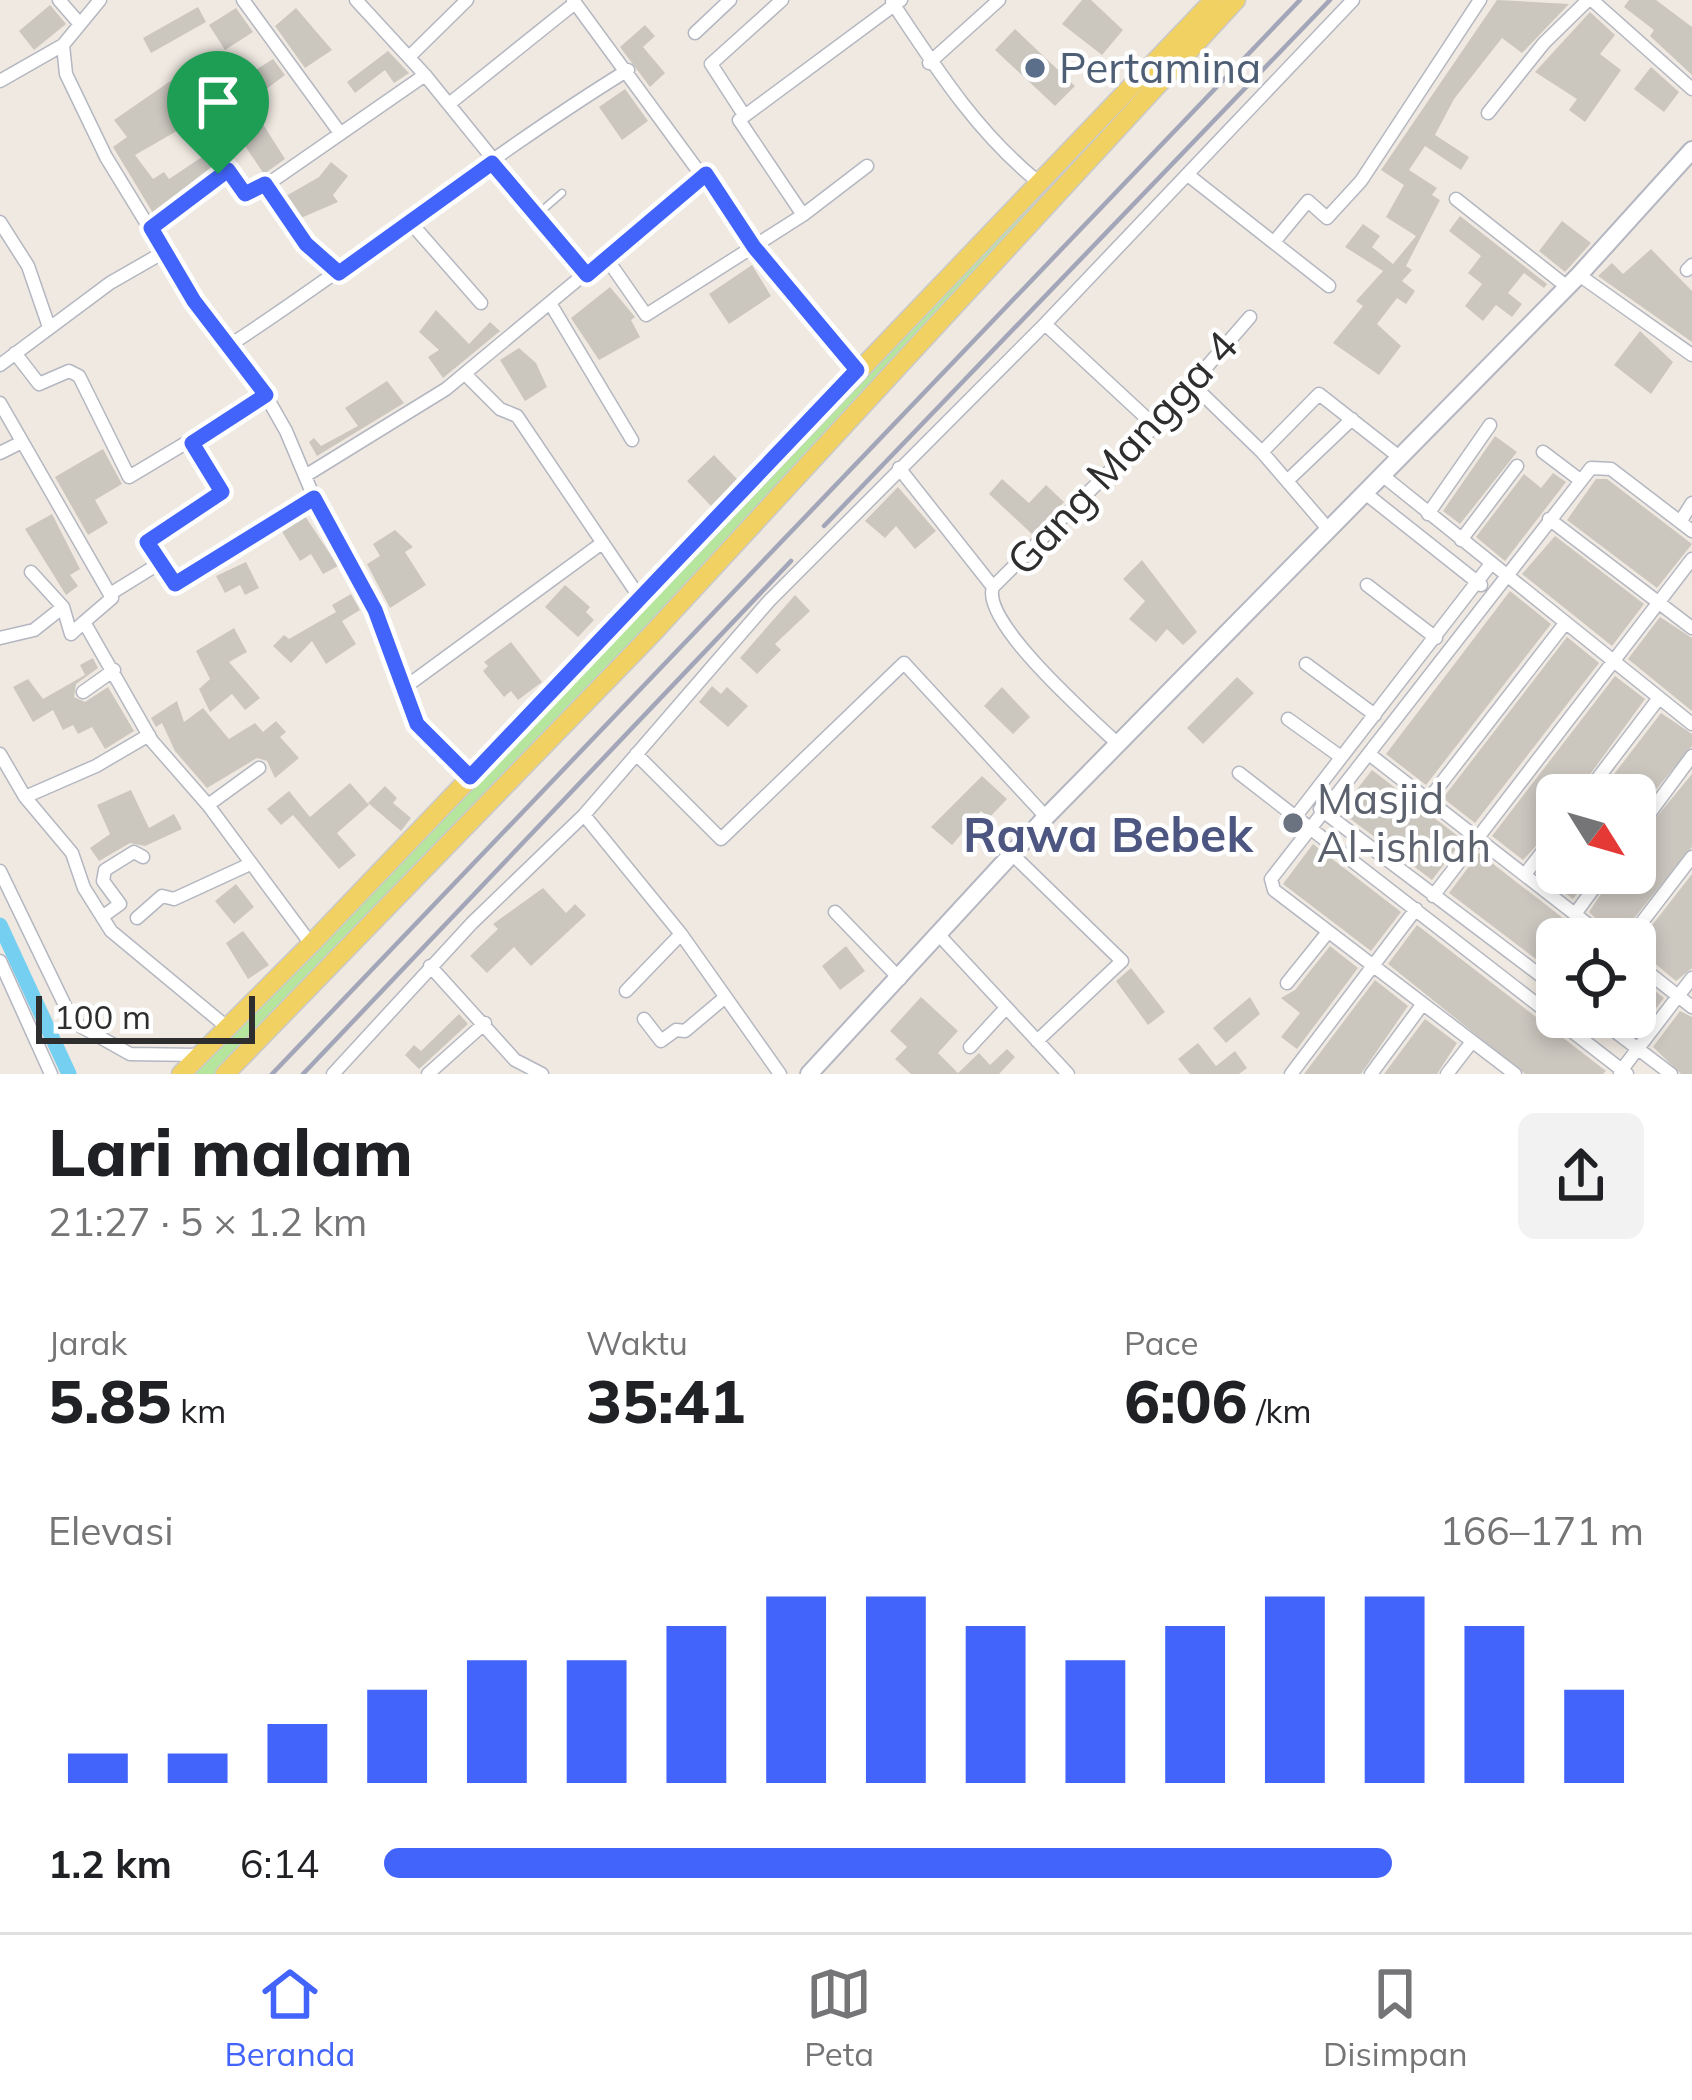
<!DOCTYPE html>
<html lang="id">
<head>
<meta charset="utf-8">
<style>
	:root { --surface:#fff; --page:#f2f2f2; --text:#202124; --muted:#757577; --line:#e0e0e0; --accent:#4264fb }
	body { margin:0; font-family:Mulish,sans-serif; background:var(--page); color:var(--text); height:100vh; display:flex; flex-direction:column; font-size:45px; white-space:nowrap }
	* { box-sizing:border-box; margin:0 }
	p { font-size:39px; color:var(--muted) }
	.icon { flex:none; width:66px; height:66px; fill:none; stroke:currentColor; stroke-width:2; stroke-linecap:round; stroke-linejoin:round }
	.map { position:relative; height:1074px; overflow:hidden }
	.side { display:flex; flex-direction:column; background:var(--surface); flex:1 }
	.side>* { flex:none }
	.needle { width:78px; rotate:127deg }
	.controls { position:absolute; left:1536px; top:774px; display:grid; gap:24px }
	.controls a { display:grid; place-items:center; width:120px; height:120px; border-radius:18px; background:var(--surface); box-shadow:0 6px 18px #0003; font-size:60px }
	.scale { position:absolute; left:36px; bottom:30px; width:219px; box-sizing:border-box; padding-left:12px; border:6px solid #2e2e2e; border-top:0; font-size:33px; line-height:42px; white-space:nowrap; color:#2e2e2e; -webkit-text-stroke:9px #fff; paint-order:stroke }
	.pin { position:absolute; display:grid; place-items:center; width:102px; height:102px; color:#fff; margin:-123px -51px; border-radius:50% 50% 50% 0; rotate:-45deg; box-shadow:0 0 12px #0007 }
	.pin .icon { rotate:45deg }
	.round { display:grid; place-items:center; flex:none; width:126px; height:126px; border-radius:18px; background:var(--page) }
	.headline { display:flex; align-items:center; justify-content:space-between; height:204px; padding:0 48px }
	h1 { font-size:66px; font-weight:800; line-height:90px }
	.stats { display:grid; grid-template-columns:repeat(3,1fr); gap:18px; height:204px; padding:12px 48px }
	.stats div { display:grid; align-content:center }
	.stats b { font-size:60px; font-weight:800 }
	.stats small { font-size:33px; font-weight:400 }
	.stats p { font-size:33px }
	.chart { height:336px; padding:24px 48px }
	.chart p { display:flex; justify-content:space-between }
	.chart svg { width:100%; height:216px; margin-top:12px; stroke:var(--accent); stroke-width:6 }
	ul { padding:0 48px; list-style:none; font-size:39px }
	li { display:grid; grid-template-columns:192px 144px 1fr; align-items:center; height:90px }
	li i { height:30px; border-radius:15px; background:var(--accent) }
	.tab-bar { display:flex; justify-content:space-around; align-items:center; height:168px; border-top:3px solid var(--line); background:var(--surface); font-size:33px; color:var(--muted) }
	.tab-bar a { display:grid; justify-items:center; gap:6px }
	.tab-bar .selected { color:var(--accent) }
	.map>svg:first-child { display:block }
</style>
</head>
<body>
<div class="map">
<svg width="1692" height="1074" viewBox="0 0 1692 1074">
	<rect width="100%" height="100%" fill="#efe9e1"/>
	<path fill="#b6e59e" d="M1214,0H1236L1077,175L225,1074H181Z"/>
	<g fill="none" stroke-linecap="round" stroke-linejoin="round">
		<path stroke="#75cff0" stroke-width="15" d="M0,925L69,1074"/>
	</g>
	<path fill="#cbc7bf" d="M1082,0H1091L1123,30L1102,55L1062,24Z
		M1497,0L1569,4L1522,53L1502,38L1454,99L1435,135L1469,157L1461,170L1425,146L1409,170L1437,188L1432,195L1440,200L1406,266L1412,270L1402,281L1415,291L1406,304L1397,298L1377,324L1401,346L1379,375L1333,343L1363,306L1356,301L1383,271L1345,247L1363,224L1380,236L1372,247L1393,264L1416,236L1386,217L1404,185L1381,170Z
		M1629,0H1656L1692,27V75L1650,36L1654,30L1624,7Z
		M50,5L66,24L34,50L19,31Z
		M198,7L206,22L151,53L143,38Z
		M236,8L253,32L225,50L209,25Z
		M296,8L332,50L305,68L275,26Z
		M1590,12L1615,35L1600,54L1621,70L1585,122L1569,110L1577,99L1535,72Z
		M645,25L655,36L643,47L665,73L650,87L620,47Z
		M1015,29L1075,86L1055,106L995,50Z
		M388,51L409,73L394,83L385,70L355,93L347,82Z
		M273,59L285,75L249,102L285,159L264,174L237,134L222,145L203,116L135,155L153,179L164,172L169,179L208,153L215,164L153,213L113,147L127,137L114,120L172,80L192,110Z
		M1651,67L1679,92L1664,112L1634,89Z
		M625,89L648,121L622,140L599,107Z
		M331,162L348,176L333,195L338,202L301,218L286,196L319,177Z
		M1460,216L1547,284L1544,288L1524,273L1508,293L1522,304L1512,317L1496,305L1483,321L1465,306L1482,284L1468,273L1481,256L1449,231Z
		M1562,221L1591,243L1565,272L1539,251Z
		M1651,249L1692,291V342L1598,276L1612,263L1623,274Z
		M752,265L771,296L729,324L709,294Z
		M610,287L635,317L631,320L640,337L599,360L571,318Z
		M436,310L469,344L490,322L500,331L443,378L428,357L439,350L419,332Z
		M1640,331L1673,362L1651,394L1614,365Z
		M519,348L536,363L547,387L525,401L500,360Z
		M387,381L404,403L317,456L309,442L314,438L321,446L358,426L345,408Z
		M1495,436L1517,452L1460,524L1443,511Z
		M103,449L122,484L95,500L108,523L88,535L55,477Z
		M714,455L737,479L711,506L687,481Z
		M1553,473L1566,482L1505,561L1476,537L1524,474L1541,488Z
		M1002,479L1029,503L1046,485L1064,502L1032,534L989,494Z
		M1596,479H1607L1692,544L1657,588L1567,520Z
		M898,487L936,531L915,549L896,526L885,538L865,521Z
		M52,514L80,569L70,575L78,586L66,595L25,529Z
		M305,516L338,566L323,574L311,554L300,561L281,530Z
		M395,530L413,547L405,552L426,585L390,608L367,564L380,556L373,544Z
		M1555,536L1644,604L1612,646L1522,574Z
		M1142,560L1197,632L1183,645L1167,629L1156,642L1129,619L1145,601L1123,579Z
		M246,562L259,588L245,595L240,585L225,593L216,576Z
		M565,585L590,607L586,612L594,620L578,637L545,607Z
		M1510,591L1551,624L1426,785L1386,754Z
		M351,594L360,610L342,621L356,644L326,664L312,641L291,663L273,646L284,635L289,639L336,612L332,605Z
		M795,595L810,611L775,644L781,650L757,674L740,658Z
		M1660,617L1692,638V711L1628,659Z
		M234,628L247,652L229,662L260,698L245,710L232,694L210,712L199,689L210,679L196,651Z
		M1567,637L1599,663L1475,823L1443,798Z
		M511,642L542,682L518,700L511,691L504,697L483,671L488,666L484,662Z
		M93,658L98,668L76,684L74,697L85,702L108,687L134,731L105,749L92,727L78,734L73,725L63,730L53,710L33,722L13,687L28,679L43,699L85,675L80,665Z
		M1615,676L1645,699L1575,795H1557V823L1523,860L1492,836Z
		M1237,677L1254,693L1203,744L1187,728Z
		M712,686L721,694L727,687L748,706L728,727L699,702Z
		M1002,687L1030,717L1013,734L984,706Z
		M177,701L184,722L203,708L229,739L255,723L263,732L276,721L286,732L280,737L299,758L275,778L267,761L257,758L207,788L175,751L162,723L156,727L151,718Z
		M1661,713L1692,734V746L1635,815V795H1598Z
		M1372,770L1463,840L1432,880L1340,811Z
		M1692,774V847L1617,939L1589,912L1615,873H1635V843Z
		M982,776L1007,799L989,818L981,811L952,845L931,827Z
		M350,783L369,805L337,833L356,855L339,869L293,815L281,825L267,809L289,791L310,817Z
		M385,786L397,798L393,803L411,818L401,831L368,803Z
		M131,790L149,828L174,814L182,829L145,846L130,843L99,861L90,848L110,834L97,805Z
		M1313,844L1401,912L1371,951L1283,884Z
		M1557,850V873H1592L1573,899L1539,873Z
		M1479,853L1590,939H1557V975L1449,893Z
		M1692,874V968L1676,981L1635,947Z
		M236,884L254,907L234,924L215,901Z
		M543,888L566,913L575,904L586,915L531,966L514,947L487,973L470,956L498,929L493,924Z
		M1417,925L1606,1071L1603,1074H1525L1388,964Z
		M243,931L269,965L248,979L226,943Z
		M846,946L865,971L840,990L822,966Z
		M1330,946L1358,968L1297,1049L1281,1037L1300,1013L1281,998L1295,990Z
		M1131,968L1165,1012L1148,1025L1116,981Z
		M1635,975L1664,998L1636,1034L1613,1017H1635Z
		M1375,980L1408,1006L1361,1074H1304Z
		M921,997L958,1031L938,1053L958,1073L979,1053L990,1065L1007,1049L1015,1057L999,1074H911L895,1059L907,1047L890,1031Z
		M1250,997L1260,1014L1226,1043L1213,1028Z
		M1680,1011L1692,1017V1074H1681L1653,1047Z
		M459,1014L468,1024L419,1069L405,1055L414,1045L421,1051Z
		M1425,1019L1457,1043L1437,1074H1384Z
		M1198,1043L1216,1066L1235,1051L1247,1068L1239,1074H1190L1178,1059Z"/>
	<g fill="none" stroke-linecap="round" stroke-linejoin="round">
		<g stroke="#b4b7c1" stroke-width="9">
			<path id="lane" d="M539,213L562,193"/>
		</g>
		<g stroke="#b4b7c1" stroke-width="15">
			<path id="street" d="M59,0L79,23
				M100,0L63,45L66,74L106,157L194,301L257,380L286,431L318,507L375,611L417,724L470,777
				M243,0L340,133
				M356,0L425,75L587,275
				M573,0L754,247L857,370
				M1592,0L1692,89
				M892,2C936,68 975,130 1037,181
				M695,33L730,0
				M409,57L467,0
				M929,63L999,0
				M0,81L63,45
				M449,104L575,3
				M1488,113L1544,43L1588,0
				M744,115L711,64L782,0
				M1188,175L1329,286
				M265,184L306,244L339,273
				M1456,199L1566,286
				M803,215L739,120L901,0
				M0,222L28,266L49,327
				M410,222L481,303
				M151,228L224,170L235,175L243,193L252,195L425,75
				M1274,242L1308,201L1327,218L1361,181L1480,0
				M607,259L646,315L803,215L867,166
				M1687,270L1692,265
				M1579,275L1692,355
				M550,303L632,440
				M1045,324L1155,426
				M230,345C365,257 490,155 628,70
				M15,353L39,384L69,371L79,376L129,477L266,395
				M0,365L110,283L164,252
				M465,374L500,409L517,416L640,598
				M1193,385L1262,452L1329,530
				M0,403L112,598L84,622L152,741L208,805L311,944
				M1262,452L1319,394L1398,456
				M1543,452L1580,480
				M0,453L22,442
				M899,468L993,587C980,622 1093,720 1119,745
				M1382,475L1692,724
				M305,476L446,389L705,174
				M1287,481L1352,419
				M1365,493L1481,585
				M1428,514L1490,425
				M1549,519L1692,628
				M1680,522L1692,503
				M1461,540L1517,466
				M160,563L147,542L222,492L192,443
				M31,572L63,607L71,634L84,622
				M1367,585L1436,638
				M993,587L1155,426L1250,317
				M110,594L160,563L175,583L314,498
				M0,638L34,630L63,607
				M1306,664L1375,715
				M404,688L602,543
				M83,692L114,670
				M1288,719L1341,757
				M0,754L25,797L72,853L84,888L111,931L228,1028
				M636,754L721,839L904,663L1046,817
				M1369,754L1607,939
				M1239,773L1627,1074
				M1585,795L1659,698
				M25,797L96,766L149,735
				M1429,799L1563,626
				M208,805L259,768
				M1320,809L1557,988
				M584,815L681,934L780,1074
				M1296,816L1490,565
				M1635,833L1692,756
				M1014,856L1122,961L1037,1041
				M0,871L73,1022L130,1054L199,1055
				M1526,873L1557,833
				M1433,896L1692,559
				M835,912L900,979
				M1575,914L1605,873
				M102,917L120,904L103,881L105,870L134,852L143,857
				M137,918L162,896L174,899L248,865
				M939,935L1068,1074
				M1629,939L1692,857
				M0,961L51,1074
				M1635,962L1692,1007
				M430,966L515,1060L542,1074
				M1287,983L1328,932
				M626,991L681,934
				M1596,1017L1671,1074
				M644,1019L661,1041L676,1030L685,1031L723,999
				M970,1047L1005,1009
				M1620,1072L1692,978
				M333,1074L472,923L584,815L769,601L1045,324L1353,0
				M428,1074L485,1023
				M1291,1074L1416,909
				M1371,1074L1422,1005
				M1447,1074L1471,1043
				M1515,1074L1274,890L1271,879L1591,468L1611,469L1692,531"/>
		</g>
		<g stroke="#b4b7c1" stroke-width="20">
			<path id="secondary" d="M809,1074L1046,817L1579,275L1692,150"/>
		</g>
		<g stroke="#c9c9c9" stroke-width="21">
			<path id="primary" d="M181,1074L311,944L1214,0
				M225,1074L652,634L1236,0"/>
		</g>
		<use href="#lane" stroke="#fff" stroke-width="6"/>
		<use href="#street" stroke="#fff" stroke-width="12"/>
		<use href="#secondary" stroke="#fff" stroke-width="16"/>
		<use href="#primary" stroke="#f2d163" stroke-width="18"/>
		<path stroke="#a3a6b8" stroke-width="4.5" d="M824,526L1330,0
			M272,1074L1300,0
			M303,1074L791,561"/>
	</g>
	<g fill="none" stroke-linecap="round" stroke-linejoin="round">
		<g stroke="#fff" stroke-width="24">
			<path id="route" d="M492,163L587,275L706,174L754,247L857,370L470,777L417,724L375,610L314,498L175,584L147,542L222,492L192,443L266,395L194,301L151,228L228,170L245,194L265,184L306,244L339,273Z"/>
		</g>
		<use href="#route" stroke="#4264fb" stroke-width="15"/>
	</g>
	<circle fill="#5c6f8a" stroke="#fff" stroke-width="4.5" cx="1035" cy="68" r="12"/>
	<circle fill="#6b7280" stroke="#fff" stroke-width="4.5" cx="1293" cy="823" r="12"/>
	<g text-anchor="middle" stroke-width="9" stroke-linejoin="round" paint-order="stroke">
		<g font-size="42" fill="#4e5e75" stroke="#fff" text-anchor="start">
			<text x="1059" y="83">Pertamina</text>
		</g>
		<g font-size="42" fill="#2e2e2e" stroke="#fff">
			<text transform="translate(1122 453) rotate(-47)" y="15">Gang Mangga 4</text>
		</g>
		<g font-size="42" fill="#5b616d" stroke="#fff" text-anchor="start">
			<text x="1317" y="814">Masjid<tspan x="1317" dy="48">Al-ishlah</tspan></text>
		</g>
		<g font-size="48" font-weight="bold" fill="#4d5680" stroke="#fff">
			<text x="1108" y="852">Rawa Bebek</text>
		</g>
	</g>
</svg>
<div class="controls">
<a><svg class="needle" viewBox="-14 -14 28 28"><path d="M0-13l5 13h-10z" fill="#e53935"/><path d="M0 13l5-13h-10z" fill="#757577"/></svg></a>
<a><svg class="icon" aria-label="locate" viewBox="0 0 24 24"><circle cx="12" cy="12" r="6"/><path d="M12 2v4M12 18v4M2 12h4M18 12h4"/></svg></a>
</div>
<div class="scale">100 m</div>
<div class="pin" style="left:218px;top:174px;background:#1e9e55"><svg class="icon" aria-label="arrive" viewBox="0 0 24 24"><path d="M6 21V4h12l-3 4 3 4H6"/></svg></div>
</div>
<section class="side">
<div class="headline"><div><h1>Lari malam</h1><p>21:27 · 5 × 1.2 km</p></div><a class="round"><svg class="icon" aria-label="share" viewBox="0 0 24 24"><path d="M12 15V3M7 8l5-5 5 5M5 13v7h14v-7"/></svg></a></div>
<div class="stats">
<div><p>Jarak</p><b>5.85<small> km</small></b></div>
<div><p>Waktu</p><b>35:41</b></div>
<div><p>Pace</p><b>6:06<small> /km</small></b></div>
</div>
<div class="chart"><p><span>Elevasi</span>166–171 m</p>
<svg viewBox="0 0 160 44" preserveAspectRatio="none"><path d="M5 44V38M15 44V38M25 44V32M35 44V25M45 44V19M55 44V19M65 44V12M75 44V6M85 44V6M95 44V12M105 44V19M115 44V12M125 44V6M135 44V6M145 44V12M155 44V25"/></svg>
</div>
<ul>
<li><b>1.2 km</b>6:14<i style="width:80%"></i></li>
</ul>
</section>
<nav class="tab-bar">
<a class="selected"><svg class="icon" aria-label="home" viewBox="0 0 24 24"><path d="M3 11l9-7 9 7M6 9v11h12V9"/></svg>Beranda</a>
<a><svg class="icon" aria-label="map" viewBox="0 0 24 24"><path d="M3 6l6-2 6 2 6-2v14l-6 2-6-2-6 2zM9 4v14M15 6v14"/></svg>Peta</a>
<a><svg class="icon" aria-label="saved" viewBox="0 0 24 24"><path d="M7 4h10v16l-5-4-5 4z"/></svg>Disimpan</a>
</nav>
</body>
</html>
